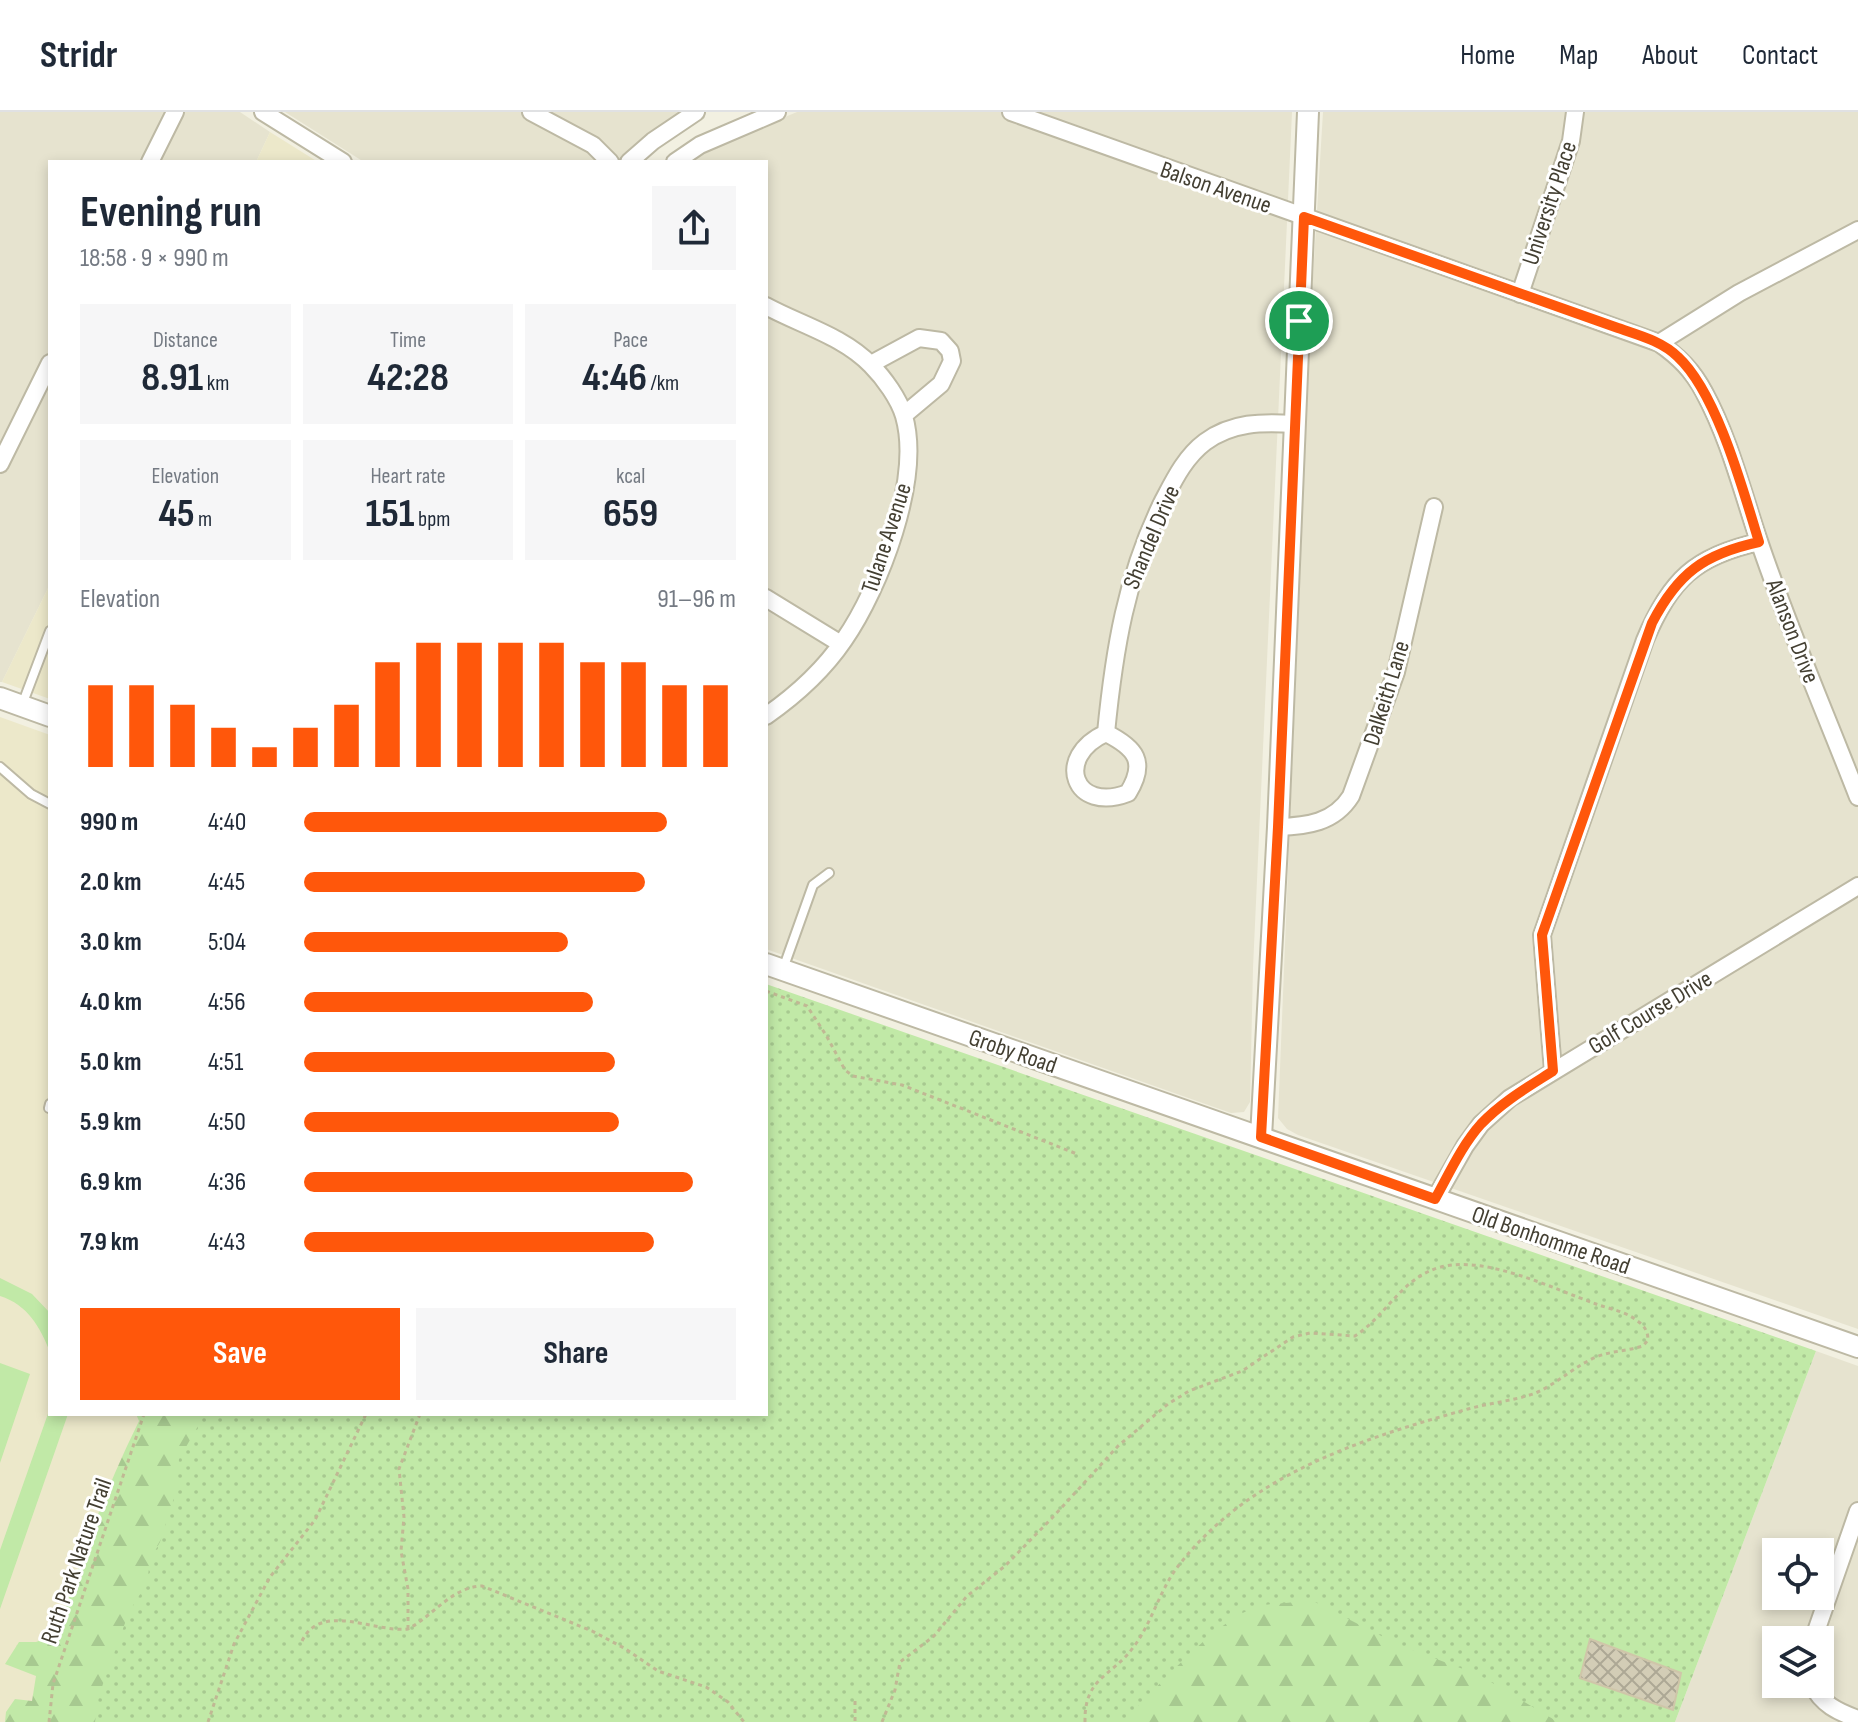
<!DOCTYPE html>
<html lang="en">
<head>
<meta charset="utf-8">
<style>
	:root { --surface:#fff; --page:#f6f6f7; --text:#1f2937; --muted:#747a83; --line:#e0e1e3; --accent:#ff570b }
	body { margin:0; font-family:"Sofia Sans Condensed",sans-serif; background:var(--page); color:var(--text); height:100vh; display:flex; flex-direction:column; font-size:30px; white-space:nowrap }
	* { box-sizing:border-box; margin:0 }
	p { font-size:26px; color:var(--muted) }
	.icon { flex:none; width:44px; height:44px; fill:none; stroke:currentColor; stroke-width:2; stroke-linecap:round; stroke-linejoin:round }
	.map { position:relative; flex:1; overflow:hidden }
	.sheet { position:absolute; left:48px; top:48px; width:720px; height:1256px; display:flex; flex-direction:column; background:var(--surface); border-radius:0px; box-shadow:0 4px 12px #0003 }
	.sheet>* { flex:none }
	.controls { position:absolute; left:1762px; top:1426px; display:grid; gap:16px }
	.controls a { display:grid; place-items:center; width:72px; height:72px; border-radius:0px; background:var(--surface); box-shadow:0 4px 12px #0003; font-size:40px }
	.pin { position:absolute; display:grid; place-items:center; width:68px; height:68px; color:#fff; margin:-34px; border:4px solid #fff; border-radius:50%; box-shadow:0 2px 8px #0007 }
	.round { display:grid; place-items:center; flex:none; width:84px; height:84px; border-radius:0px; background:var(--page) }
	.head { display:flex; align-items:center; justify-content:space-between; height:136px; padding:0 32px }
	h1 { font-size:44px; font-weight:700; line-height:60px }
	.metrics { display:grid; grid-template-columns:repeat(3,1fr); gap:12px; height:136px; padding:8px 32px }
	.metrics div { display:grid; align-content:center; border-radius:0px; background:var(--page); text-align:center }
	.metrics b { font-size:40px; font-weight:700 }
	.metrics small { font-size:22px; font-weight:400 }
	.metrics p { font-size:22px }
	.chart { height:224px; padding:16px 32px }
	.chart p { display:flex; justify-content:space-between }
	.chart svg { width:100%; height:144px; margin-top:8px; stroke:var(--accent); stroke-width:6 }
	.primary-button { display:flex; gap:16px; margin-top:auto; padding:16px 32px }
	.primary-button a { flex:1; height:92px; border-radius:0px; background:var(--accent); color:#fff; font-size:32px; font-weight:700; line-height:92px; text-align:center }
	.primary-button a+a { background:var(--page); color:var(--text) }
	ul { padding:0 32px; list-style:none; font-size:26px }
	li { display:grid; grid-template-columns:128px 96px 1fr; align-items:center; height:60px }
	li i { height:20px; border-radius:10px; background:var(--accent) }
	header { display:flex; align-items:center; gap:48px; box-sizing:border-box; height:112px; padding:0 40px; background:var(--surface); border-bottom:2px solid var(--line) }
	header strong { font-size:38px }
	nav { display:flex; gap:44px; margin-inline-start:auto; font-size:28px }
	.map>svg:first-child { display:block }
</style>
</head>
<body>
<header>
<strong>Stridr</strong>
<nav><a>Home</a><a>Map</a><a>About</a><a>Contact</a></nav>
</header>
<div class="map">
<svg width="1858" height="1610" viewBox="0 0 1858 1610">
	<defs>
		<pattern id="grass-dots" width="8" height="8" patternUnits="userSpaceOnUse" patternTransform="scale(2)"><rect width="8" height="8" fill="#c1e9a7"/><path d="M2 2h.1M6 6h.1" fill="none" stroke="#a7c990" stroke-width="1.8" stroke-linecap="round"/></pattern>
		<pattern id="forest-firs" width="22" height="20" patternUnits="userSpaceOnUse" patternTransform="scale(2)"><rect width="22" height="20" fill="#c1e9a7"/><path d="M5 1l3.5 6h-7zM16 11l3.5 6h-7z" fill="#a7c990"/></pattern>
		<pattern id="building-cross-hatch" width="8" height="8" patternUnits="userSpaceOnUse" patternTransform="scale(2)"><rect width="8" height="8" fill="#d3cdb6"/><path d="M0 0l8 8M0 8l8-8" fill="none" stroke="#ada895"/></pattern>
	</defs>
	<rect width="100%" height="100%" fill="#f2f0e1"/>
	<path fill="#e6e3cf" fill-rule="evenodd" d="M0,0H240L270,20L256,50H50V472L2,570H0Z
		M285,0H684L637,30L618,50H364Z
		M797,0H1292L1253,856L1250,990L1244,1000L1231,1001L766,837V50H686L732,27Z
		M1323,0H1858V1217L1298,1023L1287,1017L1278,1006L1310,215Z
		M1816,1239L1858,1254V1610H1675ZM1776,1440H1820V1484H1776ZM1776,1528H1820V1572H1776Z"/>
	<path fill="#ece8ca" d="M270,20L318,50H256Z
		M50,472V587L2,570Z
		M0,605L50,623V1302H151L44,1610H0Z"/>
	<path fill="url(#grass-dots)" d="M766,872L1816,1239L1675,1610H44L151,1302H766Z"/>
	<path fill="url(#forest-firs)" d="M136,1302H205L179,1347L175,1383L160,1430L150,1448L147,1471L129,1500L99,1583L95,1610H5L6,1600L15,1587L32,1589L36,1564L5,1552L19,1530H36L58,1522C79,1448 105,1378 139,1309Z
		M1294,1490H1315L1399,1533L1479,1563L1558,1610H1123C1156,1577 1210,1514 1251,1497C1263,1491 1281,1492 1294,1490Z"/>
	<path fill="#c1e9a7" d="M0,1166L32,1182L50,1201V1240C40,1215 28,1193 0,1184Z
		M0,1251L30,1262L0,1351Z
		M50,1296V1302H68L0,1497V1438Z"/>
	<path fill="url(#building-cross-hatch)" stroke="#cfc6a9" stroke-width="2" d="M1590,1527L1681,1561L1673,1598L1580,1566Z"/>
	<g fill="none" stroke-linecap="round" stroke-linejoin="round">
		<g stroke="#bdb9a4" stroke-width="12">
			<path id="service" d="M22,593L50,519
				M0,655L31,682L50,692
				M783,857L813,773L829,761
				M49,996L50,992"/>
		</g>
		<g stroke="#bdb9a4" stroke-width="20">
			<path id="minor" d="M263,0L343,50
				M531,0L593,33L610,50
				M1011,0L1659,231L1739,181L1858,118
				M150,50L175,0
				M629,50L653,29L696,0
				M675,50L700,33L777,0
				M1520,182L1571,29L1575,0
				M766,194C801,213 843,224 871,253C884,266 899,287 904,304C922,367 880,476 844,528C823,559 796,583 766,604
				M1659,231C1679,245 1693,259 1704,280C1729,326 1742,379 1759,429C1788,515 1825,600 1858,685
				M871,252L919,226L941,229L950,239L952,249L941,272L904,303
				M0,352L50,251
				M766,486L841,532
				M1106,621C1114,539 1126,464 1163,389C1174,368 1185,345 1205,330C1232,310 1262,310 1294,312
				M1106,621C1136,636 1147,650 1128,681C1074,702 1053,645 1106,621Z
				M1278,715C1307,714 1334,711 1351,684L1396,560L1434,395
				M1553,959L1542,823L1645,528C1670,468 1695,444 1759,430
				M1435,1087L1465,1034L1481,1012L1510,986L1858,774
				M1813,1528L1858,1399
				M1812,1572C1821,1592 1838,1600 1858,1607"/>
		</g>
		<g stroke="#bdb9a4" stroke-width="24">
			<path id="tertiary" d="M0,586L50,604
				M766,852L1858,1235
				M1261,1025L1278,715L1308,0"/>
		</g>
		<path stroke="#c0b894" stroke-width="3" stroke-dasharray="4 4" stroke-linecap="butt" d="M766,879L807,894L826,923L845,958L853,964L902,973L1077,1042
			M408,1517V1477L401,1439L404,1405L399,1357L420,1302
			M302,1529C321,1489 375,1521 408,1517C434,1503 452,1475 482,1474L592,1519L624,1536L658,1559L706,1575L728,1590L744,1610
			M855,1589V1610
			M49,1610L53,1572L144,1302
			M208,1610L234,1532L270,1465L315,1408L366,1302
			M882,1610L895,1578L900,1550L934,1524L967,1484L1005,1454L1052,1406L1118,1334L1168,1292L1189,1279L1242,1259L1293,1225L1310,1221L1355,1224C1386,1204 1402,1165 1441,1155C1486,1143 1554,1177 1596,1192C1609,1197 1625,1199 1636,1208C1644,1213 1648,1219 1648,1228L1643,1234C1627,1239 1611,1239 1596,1245C1573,1255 1556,1273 1533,1282C1512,1289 1489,1291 1468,1297C1361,1327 1250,1362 1179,1453C1160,1477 1153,1508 1135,1533C1113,1565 1084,1564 1085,1610"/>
		<use href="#service" stroke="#fff" stroke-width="8"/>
		<use href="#minor" stroke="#fff" stroke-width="16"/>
		<use href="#tertiary" stroke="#fff" stroke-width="20"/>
	</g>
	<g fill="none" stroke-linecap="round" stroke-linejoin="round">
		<g stroke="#fff" stroke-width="16">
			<path id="route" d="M1304,105L1618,216C1638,223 1662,229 1678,245C1717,281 1743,378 1759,430C1704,442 1678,461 1652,511L1542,823L1553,959C1528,975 1502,990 1481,1012C1462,1033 1449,1062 1435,1087L1261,1025L1278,715Z"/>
		</g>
		<use href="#route" stroke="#ff570b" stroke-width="10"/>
	</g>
	<g text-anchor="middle" stroke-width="6" stroke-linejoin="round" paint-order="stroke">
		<g font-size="24" fill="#433f32" stroke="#fff">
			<text transform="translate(1216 75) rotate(19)" y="8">Balson Avenue</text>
			<text transform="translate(1549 91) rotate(-72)" y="8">University Place</text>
			<text transform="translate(1151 425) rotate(-67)" y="8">Shandel Drive</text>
			<text transform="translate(886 426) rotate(-72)" y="8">Tulane Avenue</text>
			<text transform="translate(1793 519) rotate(69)" y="8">Alanson Drive</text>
			<text transform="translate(1386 581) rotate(-73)" y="8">Dalkeith Lane</text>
			<text transform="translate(1650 900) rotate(-31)" y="8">Golf Course Drive</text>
			<text transform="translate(1013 939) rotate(19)" y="8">Groby Road</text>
			<text transform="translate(1551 1128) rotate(19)" y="8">Old Bonhomme Road</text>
			<text transform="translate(76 1449) rotate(-71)" y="8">Ruth Park Nature Trail</text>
		</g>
	</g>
</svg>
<div class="controls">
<a><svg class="icon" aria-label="locate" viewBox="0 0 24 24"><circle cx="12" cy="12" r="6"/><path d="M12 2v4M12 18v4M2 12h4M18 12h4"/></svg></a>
<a><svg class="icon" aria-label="layers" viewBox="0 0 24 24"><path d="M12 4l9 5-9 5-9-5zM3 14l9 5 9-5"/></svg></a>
</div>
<div class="pin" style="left:1299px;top:209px;background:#1e9e55"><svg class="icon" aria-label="arrive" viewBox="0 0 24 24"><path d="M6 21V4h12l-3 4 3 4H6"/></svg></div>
<section class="sheet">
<div class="head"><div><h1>Evening run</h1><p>18:58 · 9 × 990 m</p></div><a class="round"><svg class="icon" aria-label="share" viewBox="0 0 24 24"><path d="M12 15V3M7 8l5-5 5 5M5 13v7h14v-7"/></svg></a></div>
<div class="metrics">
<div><p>Distance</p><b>8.91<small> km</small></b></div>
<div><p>Time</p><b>42:28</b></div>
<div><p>Pace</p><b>4:46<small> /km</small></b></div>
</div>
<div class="metrics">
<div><p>Elevation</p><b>45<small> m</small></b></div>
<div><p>Heart rate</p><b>151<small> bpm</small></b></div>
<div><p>kcal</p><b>659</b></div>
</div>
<div class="chart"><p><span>Elevation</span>91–96 m</p>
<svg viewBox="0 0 160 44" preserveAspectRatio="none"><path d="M5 44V19M15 44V19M25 44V25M35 44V32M45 44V38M55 44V32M65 44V25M75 44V12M85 44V6M95 44V6M105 44V6M115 44V6M125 44V12M135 44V12M145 44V19M155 44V19"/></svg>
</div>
<ul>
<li><b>990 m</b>4:40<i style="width:84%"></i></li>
<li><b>2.0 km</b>4:45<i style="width:79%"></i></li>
<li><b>3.0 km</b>5:04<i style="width:61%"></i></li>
<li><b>4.0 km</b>4:56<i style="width:67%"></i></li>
<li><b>5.0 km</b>4:51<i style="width:72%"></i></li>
<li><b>5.9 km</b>4:50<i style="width:73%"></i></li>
<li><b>6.9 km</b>4:36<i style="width:90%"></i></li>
<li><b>7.9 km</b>4:43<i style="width:81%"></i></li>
</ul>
<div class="primary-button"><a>Save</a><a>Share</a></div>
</section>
</div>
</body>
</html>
